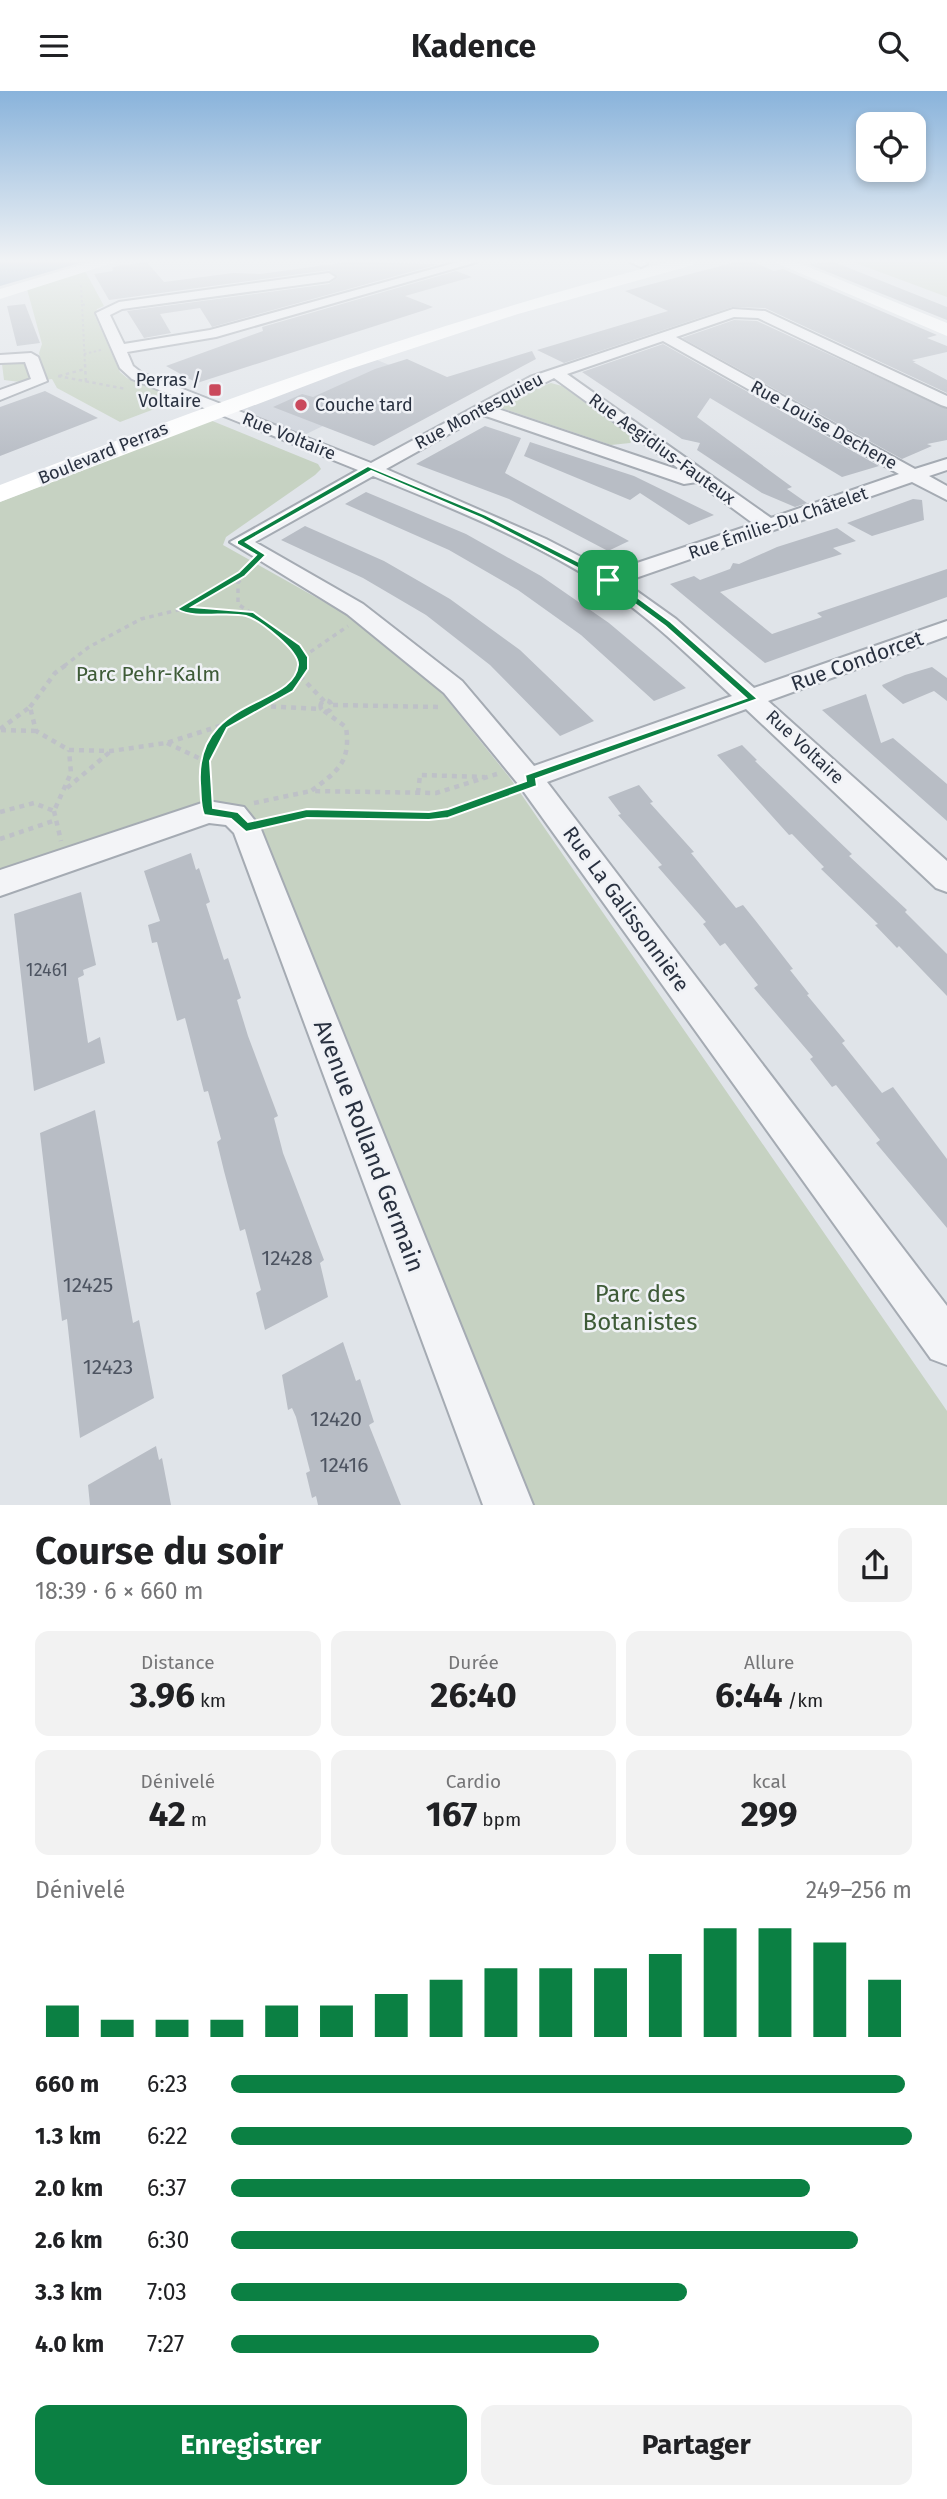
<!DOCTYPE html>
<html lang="fr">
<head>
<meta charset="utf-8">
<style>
	:root { --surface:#fff; --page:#f2f2f2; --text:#202124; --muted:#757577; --accent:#0b8043 }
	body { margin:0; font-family:"Fira Sans",sans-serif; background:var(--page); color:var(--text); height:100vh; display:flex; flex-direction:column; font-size:26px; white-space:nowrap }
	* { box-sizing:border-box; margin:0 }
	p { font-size:23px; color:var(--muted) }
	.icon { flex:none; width:38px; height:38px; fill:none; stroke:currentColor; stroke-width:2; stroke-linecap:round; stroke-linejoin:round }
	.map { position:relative; height:1414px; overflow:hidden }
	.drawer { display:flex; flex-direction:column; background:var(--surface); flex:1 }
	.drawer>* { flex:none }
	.buttons { position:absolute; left:856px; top:21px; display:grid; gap:14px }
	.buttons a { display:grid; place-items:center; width:70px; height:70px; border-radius:14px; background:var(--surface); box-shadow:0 4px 10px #0003; font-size:35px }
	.pin { position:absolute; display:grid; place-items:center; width:60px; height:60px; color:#fff; margin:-30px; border-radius:14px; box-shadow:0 4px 10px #0006 }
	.round { display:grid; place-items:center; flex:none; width:74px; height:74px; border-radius:14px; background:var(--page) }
	.overview { display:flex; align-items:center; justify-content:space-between; height:119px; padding:0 35px }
	h1 { font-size:38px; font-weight:700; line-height:52px }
	.metrics { display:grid; grid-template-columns:repeat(3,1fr); gap:10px; height:119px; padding:7px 35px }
	.metrics div { display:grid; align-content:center; border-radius:14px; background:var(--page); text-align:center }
	.metrics b { font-size:35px; font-weight:700 }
	.metrics small { font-size:19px; font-weight:400 }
	.metrics p { font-size:19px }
	.chart { height:196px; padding:14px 35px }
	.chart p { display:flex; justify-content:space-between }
	.chart svg { width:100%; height:126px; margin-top:7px; stroke:var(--accent); stroke-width:6 }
	.button { display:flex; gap:14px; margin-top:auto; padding:14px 35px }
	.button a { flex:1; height:80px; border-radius:14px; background:var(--accent); color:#fff; font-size:28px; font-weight:700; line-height:80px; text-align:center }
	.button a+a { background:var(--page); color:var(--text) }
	ul { padding:0 35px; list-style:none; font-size:23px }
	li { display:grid; grid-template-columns:112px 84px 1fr; align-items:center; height:52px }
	li i { height:18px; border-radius:9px; background:var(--accent) }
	header { display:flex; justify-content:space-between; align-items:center; height:91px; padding:0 35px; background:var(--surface); font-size:32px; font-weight:700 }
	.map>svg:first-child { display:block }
</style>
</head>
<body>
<header><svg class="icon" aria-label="menu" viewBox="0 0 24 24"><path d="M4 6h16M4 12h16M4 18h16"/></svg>Kadence<svg class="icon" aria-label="search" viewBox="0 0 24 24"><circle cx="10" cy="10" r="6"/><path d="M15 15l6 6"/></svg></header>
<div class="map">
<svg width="947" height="1414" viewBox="0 0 947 1414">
	<rect width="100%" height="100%" fill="#e0e4e9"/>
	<path fill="#ced3db" d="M367,265L422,287L296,348L233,322Z"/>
	<path fill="#c6d2c2" d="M853,171H947V206Z
		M85,180L104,215L97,218L95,225L120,281L127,287L175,307L173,311L120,331L57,297L52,288L45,289L39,262L42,253L27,198Z
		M24,269L31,286L20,291L4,289L2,273Z
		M551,292L562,295L635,347L630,352L611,354L501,317L522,302Z
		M210,329L318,373L321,378L315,384L226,446L223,454L342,521L432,590L510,687L947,1320V1414H508L246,736L208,721L0,792V411Z"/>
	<path fill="#9cb1c8" d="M0,171H83L0,195Z"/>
	<path fill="#b8bdc5" d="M147,171L164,191L233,182L260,183L348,171L439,173L212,236L200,217L160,223L171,242L144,247L127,220L329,193L337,187L329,179L109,209L94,183L113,180L112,177L117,175Z
		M736,171H753L774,180L783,178L937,244L927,247L947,255V261L912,269L916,271H913L947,289V302L765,217L732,216L564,272L537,259L668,220L625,200Z
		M834,171L947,216V229L808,173Z
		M456,180L472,186L405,205L433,216L425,219L197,292L166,275L263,240L262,236Z
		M25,213L40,252L17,255L7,215Z
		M734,229L757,230L947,318V349L927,353L932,355L902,368L682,247Z
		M663,253L879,375L842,386L710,307L697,326L792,396L787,398L807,412L795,416L762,402L697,359L700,352L682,348L582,281Z
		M532,260L536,268L374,355L273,316L302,303L313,306L375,278L407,268L447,286Z
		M45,300L98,327L0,365V316Z
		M485,335L521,347L505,382L629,450L608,460L509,408L416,373Z
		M530,351L634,385L714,424L689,434L640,402L630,409L524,365Z
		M366,401L466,443L541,485L609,532L686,597L654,610L581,544L518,499L449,459L345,413Z
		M913,408L922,409L924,429L872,445L847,432Z
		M305,435L384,470L450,508L520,559L594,630L560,645L490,574L426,524L363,487L281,449Z
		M837,437L856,450L833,457L842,463L720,501L772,543L822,526L817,522L947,478V506L765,572L670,493L694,485L700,489L730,478L733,472L739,473L777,456Z
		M932,576L947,587V610L934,600L903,613L883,596L882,594L905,584Z
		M866,603L881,652L893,647L947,693V730L822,619Z
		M742,654L757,669L755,670L852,763L849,765L907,819L905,821L947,863V905L899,855L897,857L875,834L878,833L821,778L824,776L792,743L789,744L717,664Z
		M639,694L653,711L650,712L694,761L691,762L736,817L743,814L755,829L793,878L790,879L809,903L807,904L845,950L842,952L882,1002L893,996L947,1068V1137L876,1052L880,1049L836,994L832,996L810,968L813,966L754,897L758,894L725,852L720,855L703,833L706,831L658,776L662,774L618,724L621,723L608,706Z
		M191,762L196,779L199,777L210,811L206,813L224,869L228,867L241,907L237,909L248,945L278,1025L274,1027L283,1062L324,1169L320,1172L328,1206L265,1239L256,1202L261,1199L245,1138L240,1140L224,1080L217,1051L221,1048L208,1000L204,1001L185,927L177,930L157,851L152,852L148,834L160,830L144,780Z
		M81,801L96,874L83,879L84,884L78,887L88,952L100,946L105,972L34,1000L14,823Z
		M95,1019L133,1232L139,1229L154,1307L80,1347L67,1228L62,1230L40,1042Z
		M343,1251L356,1290L360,1288L374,1331L369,1334L401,1414H318L316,1405L312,1407L306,1382L310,1380L296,1326L292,1317L288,1319L282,1284Z
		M156,1355L159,1369L162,1367L171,1414H90L88,1394Z"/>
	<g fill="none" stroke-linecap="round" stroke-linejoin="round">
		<g stroke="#a5abb3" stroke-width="4">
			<path id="street" d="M458,171H477L216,246L127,261L133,275L142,282L371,372L530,286L733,218L765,220L947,305V316L941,314L758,227L734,226L676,246L915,378L947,368V379L929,385L947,395V409L912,391L624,491L676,528L754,597L947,530V545L768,610L947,770V801L936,797L746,618L547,691L947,1215V1274L931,1268L519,694L444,602L347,523L230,451L358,379L132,288L120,277L96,222L119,211L329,182L335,186L329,190L122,218L110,224L124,253L210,239ZM663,250L899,383L771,427L567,283ZM554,287L682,380L495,317ZM483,324L684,393L697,391L754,433L610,481L546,448L386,378ZM373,385C450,416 531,449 601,494C649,525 690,566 732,605L534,675L462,590L363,513L255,451Z
				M630,171H645L647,173L641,176Z
				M31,262L38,266L47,290L0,309V299L31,288L25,271L0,272V264Z
				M208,710L244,716L260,736L533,1414H483L234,742L226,734L209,732L0,805V779Z"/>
		</g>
		<path stroke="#bec1c7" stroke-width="2" stroke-dasharray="2.5 2.5" stroke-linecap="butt" d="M81,194L82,213L85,214
			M82,213L85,275
			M84,263L101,259"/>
		<path stroke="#bec1c7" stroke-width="2.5" stroke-dasharray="3.5 3.5" stroke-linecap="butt" d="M85,273L86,291
			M58,285L126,298
			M59,285L85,278"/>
		<path stroke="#bec1c7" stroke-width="3.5" stroke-dasharray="4.5 4.5" stroke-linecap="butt" d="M251,475L238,492V513C254,525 306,553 301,575
			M183,518L247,523
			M303,566L348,535
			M64,575L89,556L141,528L182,518L242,483"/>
		<path stroke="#bec1c7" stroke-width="4.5" stroke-dasharray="5 5" stroke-linecap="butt" d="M300,585L325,611
			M320.5 615a5.5 5.5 0 1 1 11 0a5.5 5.5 0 1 1-11 0Z
			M261,614C277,603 296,593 302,574
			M333,614L440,616
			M30,616L55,582L66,574
			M324,620L346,636C351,671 338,680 311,700L436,702L497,683
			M0,638L30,616L36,640L69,659L111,660L166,652L223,634L261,615L320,618
			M1,639L36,640
			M167,652L205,670
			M67,697L111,660
			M207,700L205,670L223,634
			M418,702L420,684L485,686
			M254,712L311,700
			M54,720L61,750
			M0,721L34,712L54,720L71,682L69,659
			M267,731L307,723L429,725L468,717L513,700
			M0,748L56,729"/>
		<use href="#street" fill="#f3f4f7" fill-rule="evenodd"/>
		<path fill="#fff" fill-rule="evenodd" d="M91,171H116L0,208V198Z
			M668,171H695L693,174L518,223L347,279L0,411V394C219,309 440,230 668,171Z
			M774,171H796L947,232V245Z"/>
	</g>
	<linearGradient id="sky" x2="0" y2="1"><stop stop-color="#89b3db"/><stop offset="0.46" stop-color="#f1f3f5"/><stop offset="1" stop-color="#f1f3f5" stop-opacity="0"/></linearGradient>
	<rect width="947" height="369" fill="url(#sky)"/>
	<path fill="#0b8043" stroke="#fff" stroke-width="2" fill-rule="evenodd" d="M368,375L486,424L611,487L671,531L758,608L536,688L537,695L448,727L429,729L307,727L246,741L231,728L204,724C200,715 201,703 200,692C195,605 294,617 298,574C299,560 260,529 246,525C226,520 195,529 177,518L239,481L256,464L237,453V450ZM371,380L481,427L605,491L665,535L746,607L525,684L526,690L448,718L429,721L307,718L248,731L238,721L213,717L210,670L227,637L293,600L308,578V566L300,554L253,521L192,516L245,485L266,464L246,451Z"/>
	<g fill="#ca495c" stroke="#f0f2f6" stroke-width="2.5">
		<rect x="208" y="292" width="14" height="14" rx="3.5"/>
		<circle cx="301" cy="314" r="7"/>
	</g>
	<g text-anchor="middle" stroke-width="5" stroke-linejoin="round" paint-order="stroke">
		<g font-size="18" fill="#293140" stroke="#f0f2f6" text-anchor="end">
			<text x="201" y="295">Perras /<tspan x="201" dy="21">Voltaire</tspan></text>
			<text x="315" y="320" text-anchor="start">Couche tard</text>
		</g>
		<g font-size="18" fill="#293140" stroke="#f0f2f6">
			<text transform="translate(479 320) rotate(-28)" y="6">Rue Montesquieu</text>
			<text transform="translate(824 334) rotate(29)" y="6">Rue Louise Dechene</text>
			<text transform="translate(289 345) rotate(22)" y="6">Rue Voltaire</text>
			<text transform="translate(662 358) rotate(36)" y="6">Rue Aegidius-Fauteux</text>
			<text transform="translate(103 362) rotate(-22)" y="6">Boulevard Perras</text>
			<text transform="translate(778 432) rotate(-19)" y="6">Rue Émilie-Du Châtelet</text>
			<text transform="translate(805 656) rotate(43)" y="6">Rue Voltaire</text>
		</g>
		<g font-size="18" fill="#4d5461">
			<text x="47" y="885">12461</text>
		</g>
		<g font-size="21" fill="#293140" stroke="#f0f2f6">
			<text transform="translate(857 570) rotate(-20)" y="7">Rue Condorcet</text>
			<text transform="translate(626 818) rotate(54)" y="7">Rue La Galissonnière</text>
		</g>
		<g font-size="21" fill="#3e5b37" stroke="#f0f2f6">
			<text x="148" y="590">Parc Pehr-Kalm</text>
		</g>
		<g font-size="21" fill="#4d5461">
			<text x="287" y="1174">12428</text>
			<text x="88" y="1201">12425</text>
			<text x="108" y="1283">12423</text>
			<text x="336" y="1335">12420</text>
			<text x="344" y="1381">12416</text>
		</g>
		<g font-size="24" fill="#293140" stroke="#f0f2f6">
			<text transform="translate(369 1055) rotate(69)" y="8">Avenue Rolland Germain</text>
		</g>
		<g font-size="24" fill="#3e5b37" stroke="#f0f2f6">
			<text x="640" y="1211">Parc des<tspan x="640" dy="28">Botanistes</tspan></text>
		</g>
	</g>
</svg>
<div class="buttons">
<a><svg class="icon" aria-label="locate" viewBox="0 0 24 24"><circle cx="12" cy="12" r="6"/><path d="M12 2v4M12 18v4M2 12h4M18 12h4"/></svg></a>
</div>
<div class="pin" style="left:608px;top:489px;background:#1e9e55"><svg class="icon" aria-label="arrive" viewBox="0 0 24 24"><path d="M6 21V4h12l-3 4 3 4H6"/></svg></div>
</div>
<section class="drawer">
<div class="overview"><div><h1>Course du soir</h1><p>18:39 · 6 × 660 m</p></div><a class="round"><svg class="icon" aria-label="share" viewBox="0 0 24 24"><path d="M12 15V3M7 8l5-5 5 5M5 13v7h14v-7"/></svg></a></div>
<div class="metrics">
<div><p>Distance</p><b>3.96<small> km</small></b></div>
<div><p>Durée</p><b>26:40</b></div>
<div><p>Allure</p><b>6:44<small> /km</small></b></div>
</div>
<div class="metrics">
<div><p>Dénivelé</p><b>42<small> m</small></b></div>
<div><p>Cardio</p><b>167<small> bpm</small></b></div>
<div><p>kcal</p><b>299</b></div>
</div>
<div class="chart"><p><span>Dénivelé</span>249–256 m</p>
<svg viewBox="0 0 160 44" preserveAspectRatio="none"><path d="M5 44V33M15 44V38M25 44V38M35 44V38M45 44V33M55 44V33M65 44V29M75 44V24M85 44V20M95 44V20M105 44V20M115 44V15M125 44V6M135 44V6M145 44V11M155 44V24"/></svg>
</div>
<ul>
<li><b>660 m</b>6:23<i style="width:99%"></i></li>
<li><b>1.3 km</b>6:22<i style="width:100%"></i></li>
<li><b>2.0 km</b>6:37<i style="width:85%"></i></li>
<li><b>2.6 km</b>6:30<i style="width:92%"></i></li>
<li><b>3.3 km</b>7:03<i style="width:67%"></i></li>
<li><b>4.0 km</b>7:27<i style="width:54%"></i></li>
</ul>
<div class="button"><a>Enregistrer</a><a>Partager</a></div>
</section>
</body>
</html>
